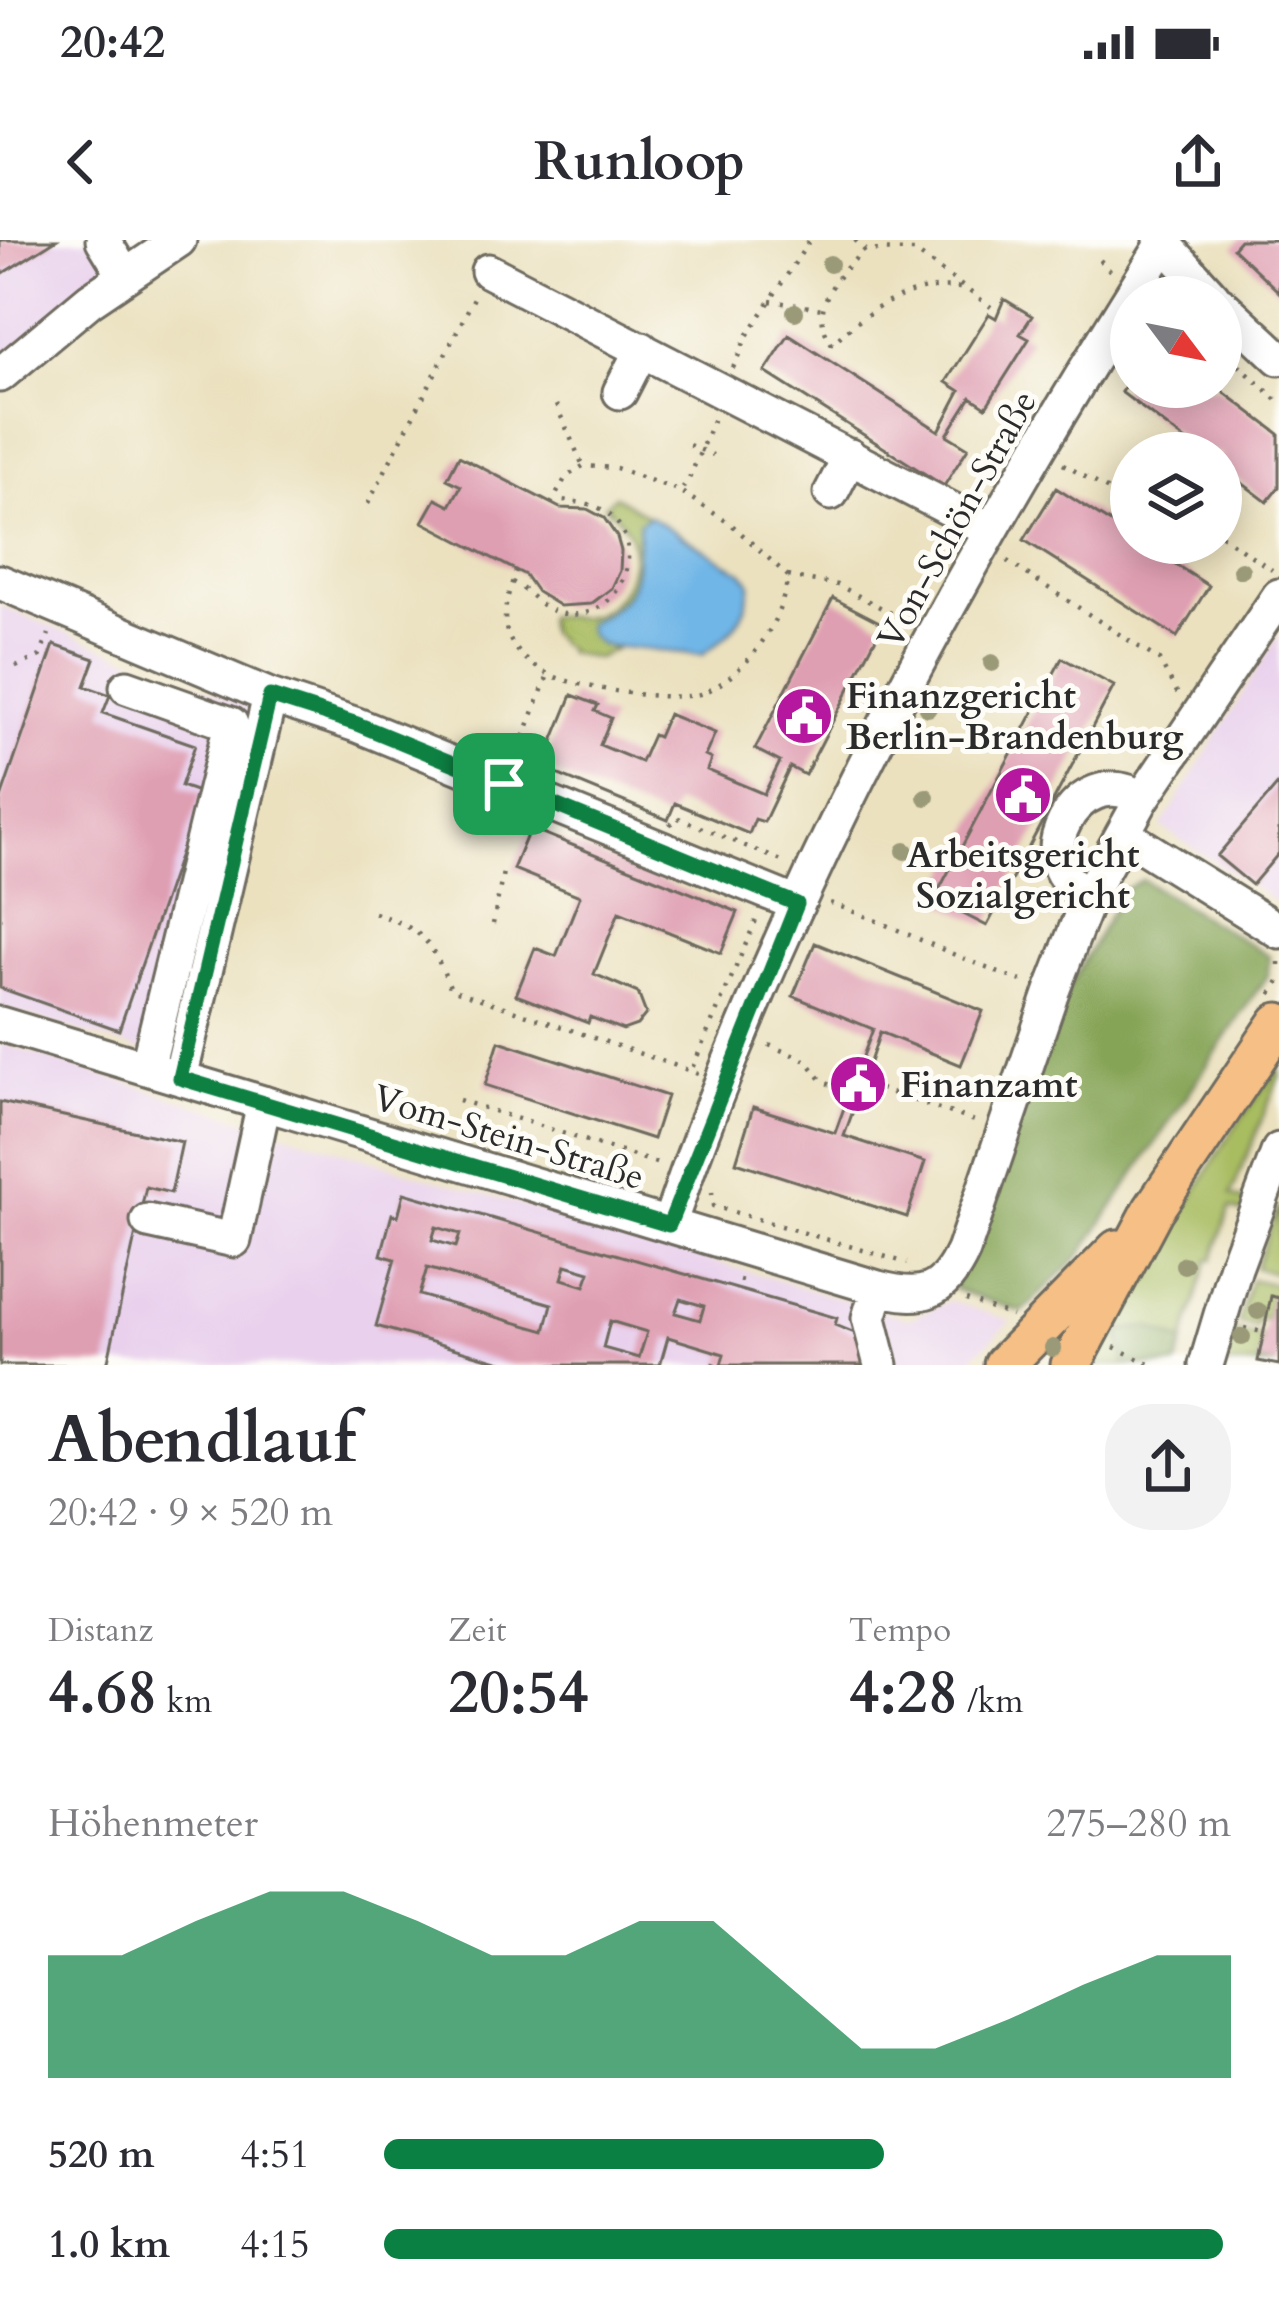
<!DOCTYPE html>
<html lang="de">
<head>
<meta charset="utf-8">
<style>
	:root { --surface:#fff; --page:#f2f2f3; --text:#2b2b33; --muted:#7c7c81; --accent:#0b8043 }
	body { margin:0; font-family:Cardo,serif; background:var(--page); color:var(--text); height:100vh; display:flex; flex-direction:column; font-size:45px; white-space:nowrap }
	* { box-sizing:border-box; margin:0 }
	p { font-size:39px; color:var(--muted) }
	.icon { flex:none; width:66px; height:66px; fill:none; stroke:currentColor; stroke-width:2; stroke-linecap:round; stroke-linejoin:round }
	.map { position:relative; height:1125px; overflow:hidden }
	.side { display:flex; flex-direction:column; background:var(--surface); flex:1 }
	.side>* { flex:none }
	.needle { width:78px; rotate:122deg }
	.controls { position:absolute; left:1110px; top:36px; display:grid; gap:24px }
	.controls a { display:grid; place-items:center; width:132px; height:132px; border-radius:50%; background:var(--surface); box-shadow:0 6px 30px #0003; font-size:60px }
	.pin { position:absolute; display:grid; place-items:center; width:102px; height:102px; color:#fff; margin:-51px; border-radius:24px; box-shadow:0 6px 18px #0006 }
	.round { display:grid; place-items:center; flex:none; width:126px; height:126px; border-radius:48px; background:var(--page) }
	.summary { display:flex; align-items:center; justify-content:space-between; height:204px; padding:0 48px }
	h1 { font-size:66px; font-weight:600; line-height:90px }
	.figures { display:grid; grid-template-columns:repeat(3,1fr); gap:18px; height:204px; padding:12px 48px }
	.figures div { display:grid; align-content:center }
	.figures b { font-size:60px; font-weight:600 }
	.figures small { font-size:33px; font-weight:400 }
	.figures p { font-size:33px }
	.chart { height:336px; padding:24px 48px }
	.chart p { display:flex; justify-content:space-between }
	.chart svg { width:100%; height:216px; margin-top:12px; fill:var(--accent); opacity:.7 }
	ul { padding:0 48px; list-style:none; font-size:39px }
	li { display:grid; grid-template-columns:192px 144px 1fr; align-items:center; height:90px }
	li i { height:30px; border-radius:15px; background:var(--accent) }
	.status { display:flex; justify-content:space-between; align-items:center; height:84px; padding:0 60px; background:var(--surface); direction:ltr }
	.status svg { height:33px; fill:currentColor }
	header { display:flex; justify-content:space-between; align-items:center; height:156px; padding:0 48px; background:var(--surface); font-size:54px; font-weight:600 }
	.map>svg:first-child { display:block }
</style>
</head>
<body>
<div class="status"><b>20:42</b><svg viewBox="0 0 49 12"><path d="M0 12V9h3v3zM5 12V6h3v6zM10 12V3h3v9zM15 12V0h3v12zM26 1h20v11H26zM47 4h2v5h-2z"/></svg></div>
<header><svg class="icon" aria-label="back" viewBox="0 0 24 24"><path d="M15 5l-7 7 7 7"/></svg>Runloop<svg class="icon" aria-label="share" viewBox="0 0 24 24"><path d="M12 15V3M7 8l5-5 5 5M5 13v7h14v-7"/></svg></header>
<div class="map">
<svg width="1279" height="1125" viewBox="0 0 1279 1125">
	<rect width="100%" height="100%" fill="#fdfcf7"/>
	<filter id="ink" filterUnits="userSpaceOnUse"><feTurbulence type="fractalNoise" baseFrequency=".00833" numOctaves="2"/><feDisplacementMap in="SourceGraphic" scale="24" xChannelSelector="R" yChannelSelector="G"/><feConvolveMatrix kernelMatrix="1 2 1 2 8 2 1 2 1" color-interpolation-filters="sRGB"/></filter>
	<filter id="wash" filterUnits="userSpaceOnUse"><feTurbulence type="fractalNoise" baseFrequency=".004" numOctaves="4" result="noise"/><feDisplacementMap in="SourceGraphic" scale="48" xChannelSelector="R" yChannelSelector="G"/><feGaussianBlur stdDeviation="2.7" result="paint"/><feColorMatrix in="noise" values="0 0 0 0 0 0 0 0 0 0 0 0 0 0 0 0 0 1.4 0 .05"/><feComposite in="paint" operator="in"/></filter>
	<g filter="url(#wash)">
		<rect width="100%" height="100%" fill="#ebe1bf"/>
		<path fill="#e9d1ed" d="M0,0H162L0,120Z
			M0,366L249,466L254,483L179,803L152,814L0,767Z
			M1279,394V664L1161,587Z
			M0,803L412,933L909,1079L950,1061L1011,1081L964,1125H0Z"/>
		<path fill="#a8bc61" stroke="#6a7446" stroke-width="3" d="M615,256L649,276L639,283C636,339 641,356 588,385C591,401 600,405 616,408L597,419L569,413L549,393L547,376C558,376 574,379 585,377C618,371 637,334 632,303C629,287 617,276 605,265Z
			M1279,827V837L1231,955L1249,963L1245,973L1230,968L1213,1019H1208L1177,1125H1093L1231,892Z
			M1279,966V1034L1255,1028Z
			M1251,1039L1279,1046V1058L1271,1057L1266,1080L1258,1079L1256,1086L1238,1083Z
			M1235,1091L1263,1097L1258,1121L1276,1125H1225Z"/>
		<path fill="#86a457" stroke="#586841" stroke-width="3" d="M1142,640L1269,716L1268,734L1082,1013L1022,1072L953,1049L1067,751L1123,650Z
			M1149,1087L1184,1102L1177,1125H1125L1120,1095L1124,1090Z"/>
		<path fill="#70b6e7" stroke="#4e7089" stroke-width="3" d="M649,276L743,333L751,343C746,379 731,395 702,415L601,405L590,396L587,384C642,357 636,337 639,283Z"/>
		<g id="blocks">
			<path fill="#df9fb2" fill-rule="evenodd" d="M0,0H56L0,35Z
				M1240,0H1279V52L1233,8Z
				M1004,59L1032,76L1020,94L1029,99L986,167L971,157L947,195L968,208L944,246L765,132L789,95L939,191L960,151L946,142L989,74L996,78Z
				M1131,138V147H1217L1279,194V247L1267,262L1221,227V213H1202L1121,152Z
				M459,216L560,268L587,269L604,278L617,297L621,311L620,331L612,348L591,364L560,366L537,352L525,335L423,282L436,259L450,266L461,246L447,239Z
				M1056,248L1131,296V303H1142L1209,346L1177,397L1024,300Z
				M833,358L883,384L805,535L790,527L764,582L755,579L749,594L675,563L668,580L542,528L572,455L598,465L595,471L611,478L600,505L641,522L653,495L658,497L668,474L715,493L705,516L711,519L707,530L764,554L780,522L755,509Z
				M54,405L95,419L85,446L110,455L103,473L195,505L181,546L201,553L119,790L0,748V561Z
				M1062,418L1114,446L987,686L934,659Z
				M1279,543V613L1252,645L1217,616Z
				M530,588L738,672L721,713L619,672L594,734L638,753L646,774L637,785L623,790L590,777L588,783L516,755L535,708L556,716L580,656L513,629Z
				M815,703L983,771L961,825L880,792L866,834L874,837L866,860L858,857L844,896L925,922L907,977L736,922L753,867L835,893L849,854L842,851L849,832L856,835L873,789L793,756Z
				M499,801L667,856L653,899L485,845Z
				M0,862L182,902L171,953L146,947L107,1125H0Z
				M404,953L837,1078L835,1085L860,1095L866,1125H721L724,1114L668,1097L660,1125H512L376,1086L395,1019L381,1015L392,974L398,976ZM436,987L460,994L456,1007L432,1000ZM566,1025L590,1032L585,1046L562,1039ZM427,1028L552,1064L545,1091L419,1055ZM680,1059L704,1066L700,1080L675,1073ZM610,1081L647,1092L639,1118L603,1108Z
				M1271,1056L1279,1058V1125L1258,1121Z"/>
		</g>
	</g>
	<g filter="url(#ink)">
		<use href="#blocks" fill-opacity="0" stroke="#6e6b5f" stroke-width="3"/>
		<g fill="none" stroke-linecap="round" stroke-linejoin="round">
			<g stroke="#6e6b5f" stroke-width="39">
				<path id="minor" d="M103,0L125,36
					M1161,0L1213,57
					M488,31L989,289
					M1221,64L1279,118
					M0,135L90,60L179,0
					M620,152L642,109
					M831,253L850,216
					M0,342L270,456L357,485L797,664
					M127,447L231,484L147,828
					M1123,594L1279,691
					M1090,653C1018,632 1077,515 1142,559
					M0,784L878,1048C923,1060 943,1054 963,1011L1052,751L1090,653L1142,559L1279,356
					M180,838L270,456
					M148,981L234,1000L264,863
					M669,984C788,636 970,311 1166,0
					M878,1048L869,1078L881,1125
					M1206,1125L1235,1028L1279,910"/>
			</g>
			<g stroke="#6e6b5f" stroke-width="45">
				<path id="major" d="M1004,1125L1117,1010
					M1071,1125L1153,970L1279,783"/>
			</g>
			<path stroke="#6e6b5f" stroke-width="4.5" stroke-dasharray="3 9" stroke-linecap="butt" d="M855,0L865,10L914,11L991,67
				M865,10C839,33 806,68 832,104C869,69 908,43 960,48
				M1100,20L1112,33
				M770,61L823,69
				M1221,109L1279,162
				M733,128L747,96L810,0
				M556,165L583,226
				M689,205L713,215
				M1063,224L1131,263
				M368,264L475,56
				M551,264L566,237L583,226L616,228L680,251L689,239L714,178
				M1221,295L1272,330
				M1007,321L1159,420L1179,456
				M516,330C510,351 501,369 507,392C512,409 529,423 544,432C570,447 679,465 706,452C750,430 781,384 788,336L732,285L680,251
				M788,336L838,345L910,383
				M512,342C529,350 541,369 559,373C620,387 656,301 601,269C587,261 571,263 555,258
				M16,427L40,416L49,394
				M515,519L548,435
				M670,585L676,577L784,622
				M830,663C896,686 957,719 1024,742
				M374,673C425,690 430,700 451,749L691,831
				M493,684L503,632
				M1279,722V728
				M1271,754L1279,741
				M769,805L807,821L823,842L841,848
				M698,834L691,831L757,678
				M880,849L981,883
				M459,860L659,924
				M712,952L713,966L907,1023
				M739,1040L748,1042
				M966,1060L1012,1076
				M1244,1088L1263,1092
				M1114,1107L1151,1125
				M713,1125L718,1112"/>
			<use href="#minor" stroke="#fff" stroke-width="33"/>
			<use href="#major" stroke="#f5bf86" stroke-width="39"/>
		</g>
		<g fill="#9a9978">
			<circle cx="830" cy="24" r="9"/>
			<circle cx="795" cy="72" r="9"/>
			<circle cx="1241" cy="330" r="9"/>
			<circle cx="992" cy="423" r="9"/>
			<circle cx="928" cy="468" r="9"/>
			<circle cx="966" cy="475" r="9"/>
			<circle cx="926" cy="557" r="9"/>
			<circle cx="905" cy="611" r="9"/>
			<circle cx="1184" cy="1025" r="9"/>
			<circle cx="1258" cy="1071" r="9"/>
			<circle cx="1242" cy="1097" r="9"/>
			<circle cx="1053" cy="1108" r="9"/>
		</g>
	</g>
	<g fill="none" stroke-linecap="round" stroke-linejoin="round" filter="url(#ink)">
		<g stroke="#fff" stroke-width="24">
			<path id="route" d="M270,456L357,484L797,664L669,985L180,838Z"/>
		</g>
		<use href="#route" stroke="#0b8043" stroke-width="15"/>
	</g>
	<defs>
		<g id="civic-disc" transform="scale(3)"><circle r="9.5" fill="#b5179e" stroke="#fdfcf7"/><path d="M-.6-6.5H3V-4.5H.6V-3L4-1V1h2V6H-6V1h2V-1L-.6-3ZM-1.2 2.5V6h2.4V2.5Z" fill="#fff"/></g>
	</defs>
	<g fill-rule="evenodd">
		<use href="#civic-disc" x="804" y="476"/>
		<use href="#civic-disc" x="1023" y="555"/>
		<use href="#civic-disc" x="858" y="844"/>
	</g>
	<g text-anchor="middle" stroke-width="10" stroke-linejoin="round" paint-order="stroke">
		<g font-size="36" fill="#2b2b2b" stroke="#fdfcf7">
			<text transform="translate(956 279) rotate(-61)" y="13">Von-Schön-Straße</text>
			<text transform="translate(509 896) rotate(17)" y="13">Vom-Stein-Straße</text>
		</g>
		<g font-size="36" font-weight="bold" fill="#2b2b2b" stroke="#fdfcf7" text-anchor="start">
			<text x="846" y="468">Finanzgericht<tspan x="846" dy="41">Berlin-Brandenburg</tspan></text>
			<text x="1023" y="627" text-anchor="middle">Arbeitsgericht<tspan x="1023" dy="41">Sozialgericht</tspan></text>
			<text x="900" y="857">Finanzamt</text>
		</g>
	</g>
</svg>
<div class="controls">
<a><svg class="needle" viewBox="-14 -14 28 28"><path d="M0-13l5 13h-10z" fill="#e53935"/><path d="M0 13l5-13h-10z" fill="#7c7c81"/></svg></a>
<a><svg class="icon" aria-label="layers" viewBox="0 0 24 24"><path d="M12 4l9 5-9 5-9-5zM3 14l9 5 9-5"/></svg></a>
</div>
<div class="pin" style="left:504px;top:544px;background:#1e9e55"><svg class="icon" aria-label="arrive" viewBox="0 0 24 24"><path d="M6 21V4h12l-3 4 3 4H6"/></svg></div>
</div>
<section class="side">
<div class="summary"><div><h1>Abendlauf</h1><p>20:42 · 9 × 520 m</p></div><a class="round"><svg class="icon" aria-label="share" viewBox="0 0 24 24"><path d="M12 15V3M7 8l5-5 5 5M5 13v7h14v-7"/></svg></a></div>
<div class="figures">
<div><p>Distanz</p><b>4.68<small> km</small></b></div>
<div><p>Zeit</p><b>20:54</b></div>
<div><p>Tempo</p><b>4:28<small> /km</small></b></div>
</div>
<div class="chart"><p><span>Höhenmeter</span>275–280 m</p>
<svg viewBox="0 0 160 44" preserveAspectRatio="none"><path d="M0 44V19L10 19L20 12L30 6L40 6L50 12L60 19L70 19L80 12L90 12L100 25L110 38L120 38L130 32L140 25L150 19L160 19V44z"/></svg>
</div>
<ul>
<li><b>520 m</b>4:51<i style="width:59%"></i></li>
<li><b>1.0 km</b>4:15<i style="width:99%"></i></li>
</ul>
</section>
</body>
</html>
